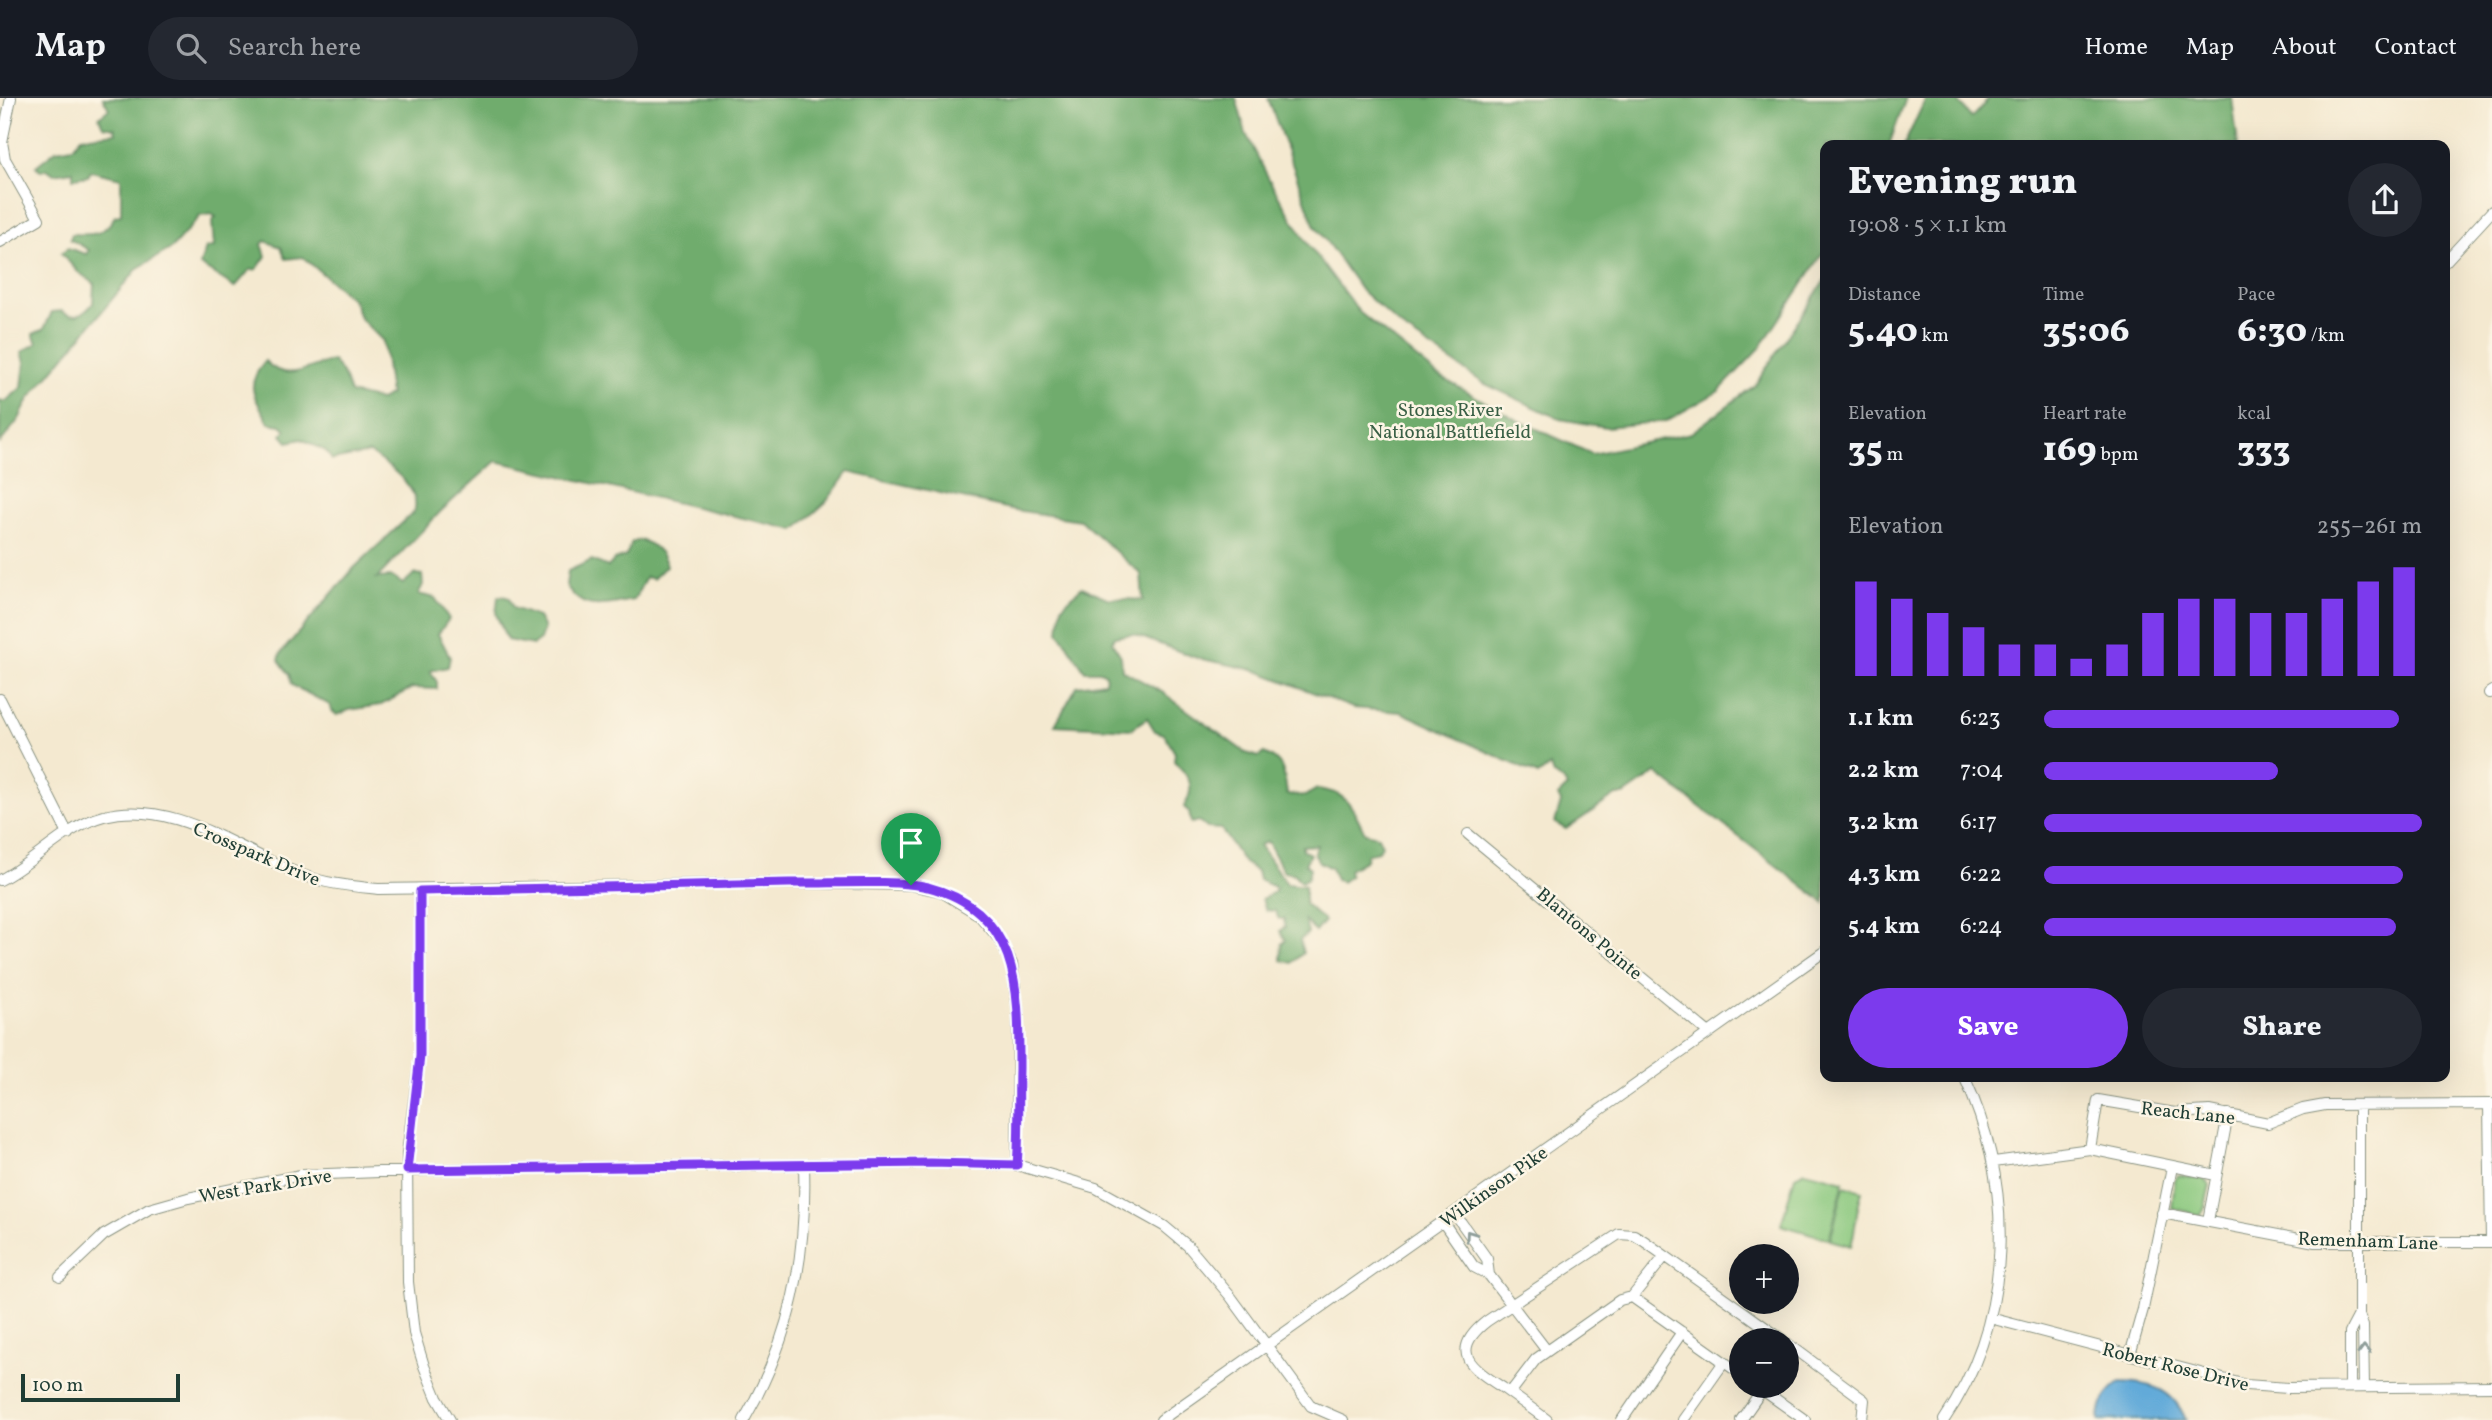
<!DOCTYPE html>
<html lang="en">
<head>
<meta charset="utf-8">
<style>
	:root { --surface:#171b24; --page:#242831; --text:#f1f3f6; --muted:#9ea1a6; --line:#363941; --accent:#7c3aed }
	body { margin:0; font-family:Vollkorn,serif; background:var(--page); color:var(--text); height:100vh; display:flex; flex-direction:column; font-size:26px; white-space:nowrap }
	* { box-sizing:border-box; margin:0 }
	p { font-size:23px; color:var(--muted) }
	.icon { flex:none; width:38px; height:38px; fill:none; stroke:currentColor; stroke-width:2; stroke-linecap:round; stroke-linejoin:round }
	.map { position:relative; flex:1; overflow:hidden }
	.drawer { position:absolute; left:1820px; top:42px; width:630px; height:942px; display:flex; flex-direction:column; background:var(--surface); border-radius:14px; box-shadow:0 7px 28px #0002 }
	.drawer>* { flex:none }
	.buttons { position:absolute; left:1729px; top:1146px; display:grid; gap:14px }
	.buttons a { display:grid; place-items:center; width:70px; height:70px; border-radius:50%; background:var(--surface); box-shadow:0 7px 28px #0002; font-size:35px }
	.scale { position:absolute; left:21px; bottom:18px; width:159px; box-sizing:border-box; padding-left:7px; border:4px solid #1f3d34; border-top:0; font-size:19px; line-height:24px; white-space:nowrap; color:#1f3d34; -webkit-text-stroke:5px #fcf5e5; paint-order:stroke }
	.pin { position:absolute; display:grid; place-items:center; width:60px; height:60px; color:#fff; margin:-72px -30px; border-radius:50% 50% 50% 0; rotate:-45deg; box-shadow:0 0 7px #0007 }
	.pin .icon { rotate:45deg }
	.round { display:grid; place-items:center; flex:none; width:74px; height:74px; border-radius:37px; background:var(--page) }
	.headline { display:flex; align-items:center; justify-content:space-between; height:119px; padding:0 28px }
	h1 { font-size:38px; font-weight:800; line-height:52px }
	.figures { display:grid; grid-template-columns:repeat(3,1fr); gap:10px; height:119px; padding:7px 28px }
	.figures div { display:grid; align-content:center }
	.figures b { font-size:35px; font-weight:800 }
	.figures small { font-size:19px; font-weight:400 }
	.figures p { font-size:19px }
	.chart { height:196px; padding:14px 28px }
	.chart p { display:flex; justify-content:space-between }
	.chart svg { width:100%; height:126px; margin-top:7px; stroke:var(--accent); stroke-width:6 }
	.button { display:flex; gap:14px; margin-top:auto; padding:14px 28px }
	.button a { flex:1; height:80px; border-radius:42px; background:var(--accent); color:#fff; font-size:28px; font-weight:800; line-height:80px; text-align:center }
	.button a+a { background:var(--page); color:var(--text) }
	ul { padding:0 28px; list-style:none; font-size:23px }
	li { display:grid; grid-template-columns:112px 84px 1fr; align-items:center; height:52px }
	li i { height:18px; border-radius:9px; background:var(--accent) }
	header { display:flex; align-items:center; gap:42px; box-sizing:border-box; height:98px; padding:0 35px; background:var(--surface); border-bottom:2px solid var(--line) }
	header strong { font-size:33px }
	nav { display:flex; gap:38px; margin-inline-start:auto; font-size:24px }
	.search { width:490px; height:63px; background:var(--page); display:flex; align-items:center; gap:18px; box-sizing:border-box; padding:0 24px; border-radius:38px; color:var(--muted); font-size:26px }
	.map>svg:first-child { display:block }
</style>
</head>
<body>
<header>
<strong>Map</strong>
<div class="search"><svg class="icon" aria-label="search" viewBox="0 0 24 24"><circle cx="10" cy="10" r="6"/><path d="M15 15l6 6"/></svg>Search here</div>
<nav><a>Home</a><a>Map</a><a>About</a><a>Contact</a></nav>
</header>
<div class="map">
<svg width="2492" height="1322" viewBox="0 0 2492 1322">
	<rect width="100%" height="100%" fill="#fcf5e5"/>
	<filter id="ink" filterUnits="userSpaceOnUse"><feTurbulence type="fractalNoise" baseFrequency=".0143" numOctaves="2"/><feDisplacementMap in="SourceGraphic" scale="14" xChannelSelector="R" yChannelSelector="G"/><feConvolveMatrix kernelMatrix="1 2 1 2 8 2 1 2 1" color-interpolation-filters="sRGB"/></filter>
	<filter id="wash" filterUnits="userSpaceOnUse"><feTurbulence type="fractalNoise" baseFrequency=".00686" numOctaves="4" result="noise"/><feDisplacementMap in="SourceGraphic" scale="28" xChannelSelector="R" yChannelSelector="G"/><feGaussianBlur stdDeviation="1.57" result="paint"/><feColorMatrix in="noise" values="0 0 0 0 0 0 0 0 0 0 0 0 0 0 0 0 0 1.4 0 .05"/><feComposite in="paint" operator="in"/></filter>
	<g filter="url(#wash)">
		<rect width="100%" height="100%" fill="#f4e9d0"/>
		<path fill="#8ac87e" stroke="#548259" stroke-width="2" d="M1805,1073L1844,1083L1829,1141L1781,1127L1795,1078Z
			M2179,1077L2204,1081L2210,1087L2204,1112L2200,1117L2172,1110L2175,1081Z
			M1844,1088L1862,1093C1856,1112 1856,1130 1851,1148L1830,1142Z"/>
		<path fill="#6fac6d" stroke="#477450" stroke-width="2" d="M103,0H1236L1246,36L1271,85L1307,145L1359,214L1437,277L1519,323L1592,356L1691,335L1755,287L1825,182V805L1656,675L1624,697H1616L1566,731L1555,725L1561,704L1558,698L1567,689L1564,683L1553,677L1550,668L1538,677L1401,614L1353,610L1255,572L1197,560L1133,536L1114,539L1112,544L1121,558L1122,572L1162,594L1246,655L1258,659L1264,655C1285,664 1284,675 1287,696L1305,698L1317,691C1348,694 1352,708 1365,735L1378,738L1382,747L1378,753L1367,756L1366,762L1349,772L1350,778L1342,784L1336,782L1331,770L1319,764L1314,755L1317,747L1302,748V752L1310,756L1305,766L1310,770L1308,780L1301,784L1294,776L1284,774L1268,744L1259,747L1287,786L1305,788V806L1324,823L1315,834L1304,821L1308,835L1300,842L1303,855L1292,865L1281,862L1282,846L1286,842L1280,833L1285,829L1284,821H1279L1275,813L1266,812L1262,801L1276,793L1275,789L1259,782L1257,773L1244,765L1221,731L1207,730L1199,723L1191,725L1189,714L1184,709C1196,688 1190,679 1174,663L1175,655L1164,636L1155,633L1147,620L1131,631L1055,627L1077,588L1105,584L1106,576L1100,573H1085L1059,534L1062,508L1082,489L1107,500L1143,502L1141,476L1080,422L1015,412L848,374L826,404L795,432L496,363L441,413L377,480L392,479L403,486L414,476L422,477L423,487L418,496L435,500L449,521L438,536L450,559L448,569L430,573L437,584V591L412,590L381,607L349,612L337,617L332,613L330,607L292,587L289,576L279,562L281,555L354,470L414,414C423,390 387,367 370,355L332,362L326,353L302,341L288,344L282,337L286,332L281,327L269,325C255,298 243,290 265,263C288,287 308,267 333,263L344,278L350,295L380,302L390,297L383,243L360,220L354,203L303,159L286,161L281,149L265,143L262,146L266,158L257,171L250,172L235,189L200,167L206,150L214,149L212,124L216,119L211,116L200,118L172,150L138,170L29,301L19,321L0,345V302L5,304L22,289L25,264L22,254L37,245L33,236L44,231L52,214L62,213C73,222 85,216 93,205L94,185L78,174L61,155L68,150L86,156L89,152L70,141L72,136C93,137 104,138 115,118L121,117V80L91,73L88,78L73,80V73L54,76L47,71L41,73L36,68L56,52L73,49L81,39L116,35L115,30L103,28L99,19L109,11Z
			M1268,0H1906L1889,47H1825V152L1760,250L1719,293L1666,323L1606,329L1560,321L1485,286L1405,232L1362,193L1314,126Z
			M1926,0H1956L1971,20L1990,0H2232L2238,47H1904Z
			M639,442C652,445 665,455 666,468L653,481L646,479L634,502C605,507 583,516 566,487L568,473L592,462L608,469L614,462L626,458L632,444Z
			M503,498L509,500L513,510L538,519L544,530L540,542L533,547L507,542L496,516L498,499Z"/>
		<path fill="#62aad9" stroke="#407486" stroke-width="2" d="M2120,1284C2152,1285 2173,1291 2186,1322H2099C2100,1304 2106,1295 2120,1284Z"/>
	</g>
	<g filter="url(#ink)">
		<g fill="none" stroke-linecap="round" stroke-linejoin="round">
			<g stroke="#8a9382" stroke-width="12">
				<path id="minor" d="M0,144L39,121L5,61L2,44L11,0
					M2445,164L2492,113
					M2489,595L2492,593
					M0,601L68,736
					M1468,736L1709,935
					M0,782C35,764 66,728 104,718C174,700 238,753 300,776C325,786 351,788 378,791L789,785L911,787L940,793L979,817L1000,842L1012,866L1018,914L1017,1067
					M420,793V958L407,1055L408,1184L414,1235L424,1268L437,1300L450,1322
					M2489,1006L2491,1144
					M2359,1008V1217L2363,1228L2364,1288
					M2090,1051L2098,1002L2175,1015L2209,1013L2268,1025L2303,1011L2325,1007L2492,1006
					M1994,1064L2090,1051L2216,1077
					M2162,1115L2315,1144H2492
					M2208,1123L2228,1016
					M1443,1124L1474,1169L1489,1177L1487,1161L1455,1116
					M1489,1177L1547,1253
					M60,1179L104,1137L149,1111L188,1100L301,1077L458,1071L930,1065L1017,1067L1096,1090L1164,1128L1188,1148L1231,1199L1311,1308L1343,1322
					M1632,1199L1665,1158
					M1990,1220L2246,1287L2288,1290L2492,1288
					M1787,1245L1864,1302L1862,1322
					M2130,1257L2143,1211L2172,1069
					M1757,1288L1805,1322
					M2350,1288V1234L2359,1217
					M1510,1295L1536,1261L1620,1202L1632,1199L1741,1276
					M744,1322C791,1241 807,1160 804,1067
					M1161,1322L1825,853
					M1547,1322C1533,1311 1518,1301 1503,1290C1472,1270 1447,1254 1487,1223L1619,1136L1634,1137L1644,1143L1783,1242
					M1622,1322L1682,1234
					M1683,1322L1724,1264
					M1741,1322L1762,1292
					M1944,1322C2014,1219 2015,1089 1964,978"/>
			</g>
			<use href="#minor" stroke="#fff" stroke-width="10"/>
		</g>
		<defs><path id="oneway-chevron" d="M-2-3.5L2.5 0L-2 3.5" fill="none" stroke-width="1.6" stroke-linecap="round" stroke-linejoin="round" transform="scale(1.75)"/></defs>
		<g stroke="#8f9e9a">
			<use href="#oneway-chevron" transform="translate(1470 1137) rotate(-125)"/>
			<use href="#oneway-chevron" transform="translate(2364 1252) rotate(-91)"/>
		</g>
	</g>
	<g fill="none" stroke-linecap="round" stroke-linejoin="round" filter="url(#ink)">
		<g stroke="#fff" stroke-width="14">
			<path id="route" d="M789,785C827,786 893,781 928,789C1021,813 1019,894 1019,971C1018,1003 1020,1035 1017,1067L930,1065L407,1072L420,958V793Z"/>
		</g>
		<use href="#route" stroke="#7c3aed" stroke-width="9"/>
	</g>
	<g text-anchor="middle" stroke-width="5" stroke-linejoin="round" paint-order="stroke">
		<g font-size="19" fill="#3a6046" stroke="#fcf5e5">
			<text x="1450" y="318">Stones River<tspan x="1450" dy="22">National Battlefield</tspan></text>
		</g>
		<g font-size="19" fill="#1f3d34" stroke="#fcf5e5">
			<text transform="translate(257 755) rotate(23)" y="7">Crosspark Drive</text>
			<text transform="translate(1590 835) rotate(40)" y="7">Blantons Pointe</text>
			<text transform="translate(2188 1014) rotate(6)" y="7">Reach Lane</text>
			<text transform="translate(265 1087) rotate(-9)" y="7">West Park Drive</text>
			<text transform="translate(1493 1088) rotate(-35)" y="7">Wilkinson Pike</text>
			<text transform="translate(2368 1142) rotate(2)" y="7">Remenham Lane</text>
			<text transform="translate(2176 1268) rotate(14)" y="7">Robert Rose Drive</text>
		</g>
	</g>
</svg>
<div class="buttons">
<a>+</a>
<a>−</a>
</div>
<div class="scale">100 m</div>
<div class="pin" style="left:911px;top:787px;background:#1e9e55"><svg class="icon" aria-label="arrive" viewBox="0 0 24 24"><path d="M6 21V4h12l-3 4 3 4H6"/></svg></div>
<section class="drawer">
<div class="headline"><div><h1>Evening run</h1><p>19:08 · 5 × 1.1 km</p></div><a class="round"><svg class="icon" aria-label="share" viewBox="0 0 24 24"><path d="M12 15V3M7 8l5-5 5 5M5 13v7h14v-7"/></svg></a></div>
<div class="figures">
<div><p>Distance</p><b>5.40<small> km</small></b></div>
<div><p>Time</p><b>35:06</b></div>
<div><p>Pace</p><b>6:30<small> /km</small></b></div>
</div>
<div class="figures">
<div><p>Elevation</p><b>35<small> m</small></b></div>
<div><p>Heart rate</p><b>169<small> bpm</small></b></div>
<div><p>kcal</p><b>333</b></div>
</div>
<div class="chart"><p><span>Elevation</span>255–261 m</p>
<svg viewBox="0 0 160 44" preserveAspectRatio="none"><path d="M5 44V11M15 44V17M25 44V22M35 44V27M45 44V33M55 44V33M65 44V38M75 44V33M85 44V22M95 44V17M105 44V17M115 44V22M125 44V22M135 44V17M145 44V11M155 44V6"/></svg>
</div>
<ul>
<li><b>1.1 km</b>6:23<i style="width:94%"></i></li>
<li><b>2.2 km</b>7:04<i style="width:62%"></i></li>
<li><b>3.2 km</b>6:17<i style="width:100%"></i></li>
<li><b>4.3 km</b>6:22<i style="width:95%"></i></li>
<li><b>5.4 km</b>6:24<i style="width:93%"></i></li>
</ul>
<div class="button"><a>Save</a><a>Share</a></div>
</section>
</div>
</body>
</html>
